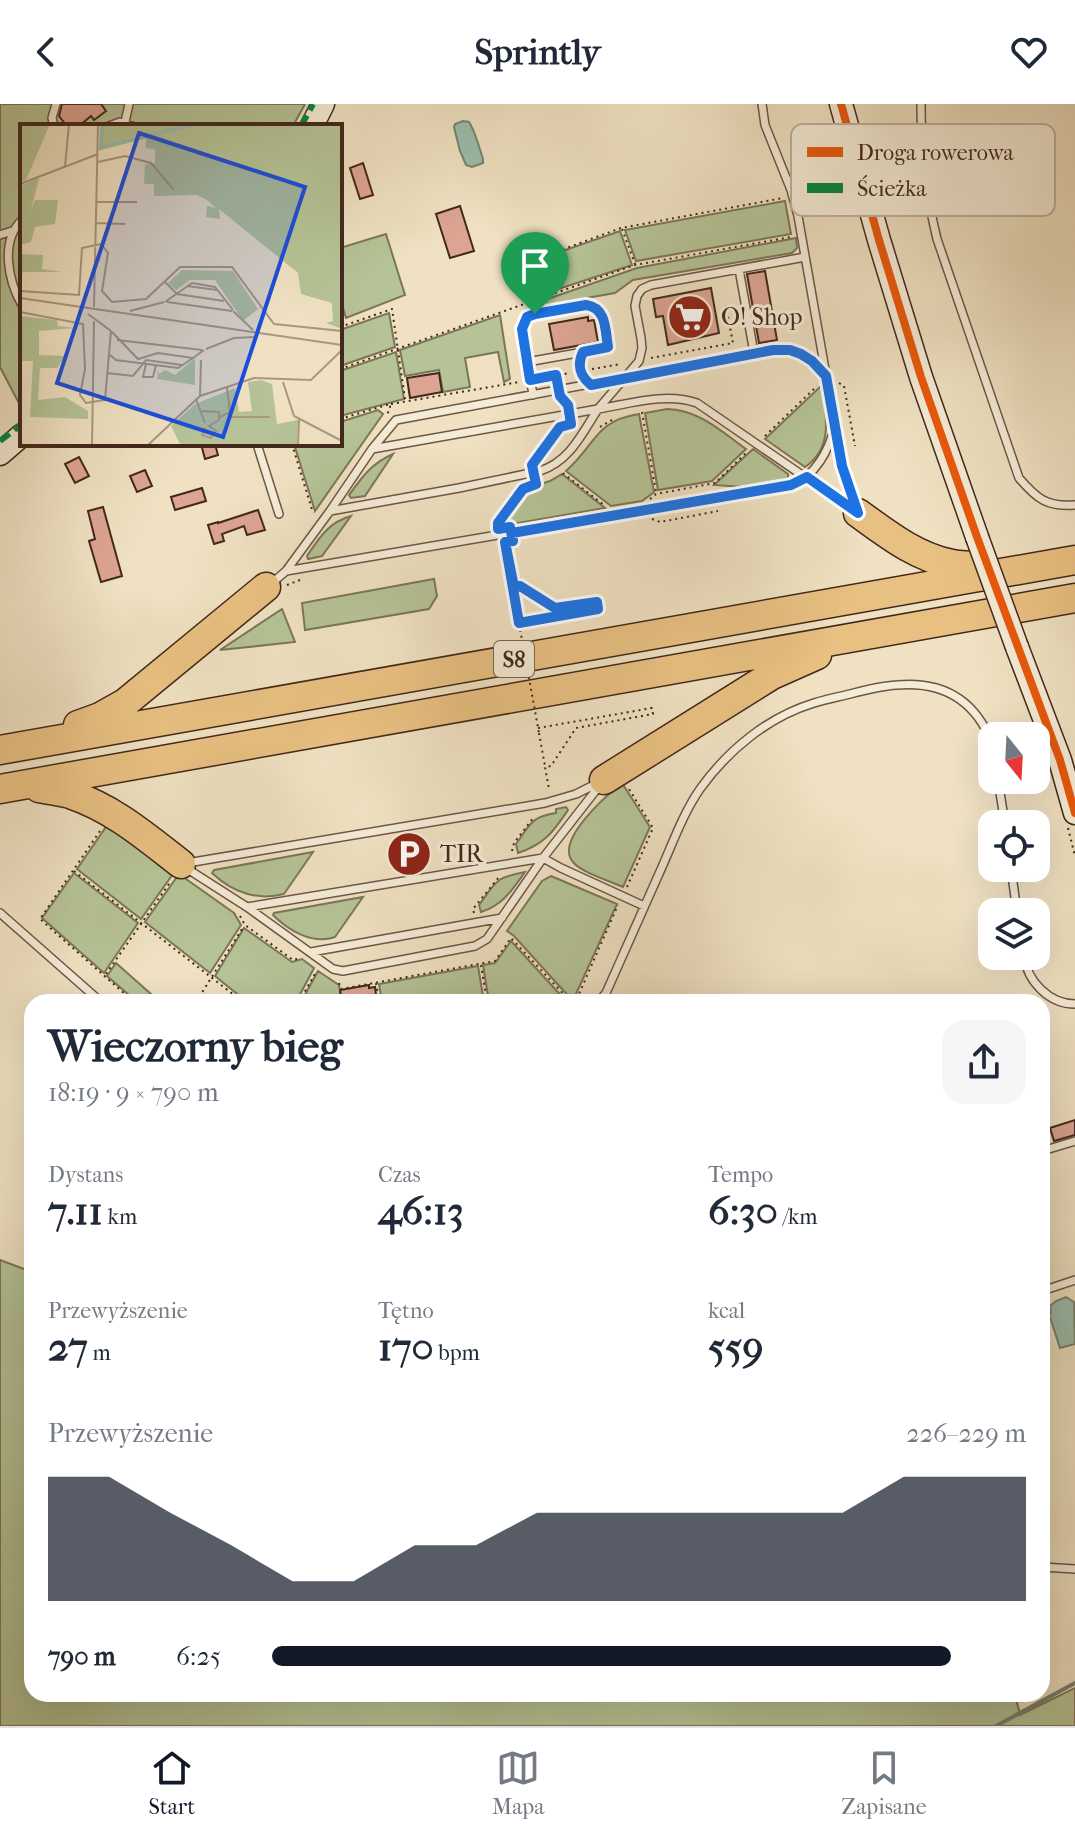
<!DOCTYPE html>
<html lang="pl">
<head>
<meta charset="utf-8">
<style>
	:root { --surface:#fff; --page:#f6f6f7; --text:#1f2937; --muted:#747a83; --line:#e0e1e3; --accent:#111827 }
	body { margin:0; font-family:"IM FELL French Canon",serif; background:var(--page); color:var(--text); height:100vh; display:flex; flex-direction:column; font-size:30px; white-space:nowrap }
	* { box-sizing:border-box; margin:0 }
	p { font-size:26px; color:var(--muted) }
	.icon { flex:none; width:44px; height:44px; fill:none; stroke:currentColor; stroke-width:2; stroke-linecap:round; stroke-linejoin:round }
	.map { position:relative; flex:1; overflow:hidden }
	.side { position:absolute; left:24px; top:890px; width:1026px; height:708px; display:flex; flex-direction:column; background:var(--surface); border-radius:24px; box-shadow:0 8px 32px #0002 }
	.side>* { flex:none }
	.needle { width:52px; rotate:162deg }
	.buttons { position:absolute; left:978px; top:618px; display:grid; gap:16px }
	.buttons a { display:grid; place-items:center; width:72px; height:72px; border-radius:16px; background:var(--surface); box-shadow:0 8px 32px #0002; font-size:40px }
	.pin { position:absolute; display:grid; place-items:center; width:68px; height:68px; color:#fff; margin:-82px -34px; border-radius:50% 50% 50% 0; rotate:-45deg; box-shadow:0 0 8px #0007 }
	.pin .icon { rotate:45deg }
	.round { display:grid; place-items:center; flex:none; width:84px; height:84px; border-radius:24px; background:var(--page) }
	.summary { display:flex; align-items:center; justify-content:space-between; height:136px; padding:0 24px }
	h1 { font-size:44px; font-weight:700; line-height:60px }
	.stats { display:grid; grid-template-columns:repeat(3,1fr); gap:12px; height:136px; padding:8px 24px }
	.stats div { display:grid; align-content:center }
	.stats b { font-size:40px; font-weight:700 }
	.stats small { font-size:22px; font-weight:400 }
	.stats p { font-size:22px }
	.chart { height:224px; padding:16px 24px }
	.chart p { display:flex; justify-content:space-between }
	.chart svg { width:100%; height:144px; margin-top:8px; fill:var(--accent); opacity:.7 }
	ul { padding:0 24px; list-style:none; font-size:26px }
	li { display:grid; grid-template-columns:128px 96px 1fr; align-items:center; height:60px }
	li i { height:20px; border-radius:10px; background:var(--accent) }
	header { display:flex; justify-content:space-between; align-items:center; height:104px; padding:0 24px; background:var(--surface); font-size:36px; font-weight:700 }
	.dock { display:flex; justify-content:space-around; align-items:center; height:112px; border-top:2px solid var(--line); background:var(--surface); font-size:22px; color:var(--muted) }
	.dock a { display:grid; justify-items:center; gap:4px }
	.dock .selected { color:var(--accent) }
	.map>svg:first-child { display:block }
</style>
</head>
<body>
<header><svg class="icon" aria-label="back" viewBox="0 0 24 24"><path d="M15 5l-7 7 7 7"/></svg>Sprintly<svg class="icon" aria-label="heart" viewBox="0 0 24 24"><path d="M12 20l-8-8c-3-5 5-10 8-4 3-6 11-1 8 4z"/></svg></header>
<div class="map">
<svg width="1075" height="1622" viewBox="0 0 1075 1622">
	<rect width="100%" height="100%" fill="#efe1c2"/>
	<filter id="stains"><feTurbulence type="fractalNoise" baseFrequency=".0025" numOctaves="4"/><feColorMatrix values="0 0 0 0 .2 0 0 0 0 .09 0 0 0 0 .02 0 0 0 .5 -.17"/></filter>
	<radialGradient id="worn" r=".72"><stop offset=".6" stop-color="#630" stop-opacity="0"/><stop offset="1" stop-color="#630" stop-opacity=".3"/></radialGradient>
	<path fill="#b5c396" stroke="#7c7659" stroke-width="2" d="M0,0H305L293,22H22V305L0,263Z
		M785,97L791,130L636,157L625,126Z
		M620,127L632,161L546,189L534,157Z
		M386,130L405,191L346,214L340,194V144Z
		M796,134L797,144L792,149L633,176L615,189L535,203L533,200L637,164Z
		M389,209L395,243L340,262V226Z
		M500,211L510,275L504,278L498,248L465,254L470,283L443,288L439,266L405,272L400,246Z
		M396,248L404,295L340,312V267Z
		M822,281C826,310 834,344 805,363L765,335Z
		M667,305C699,306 721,327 746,345L712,377L658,386L645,309Z
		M378,306L383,310L315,407L294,340H340V318Z
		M639,310L654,388L642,397L611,402L566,367C596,341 594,317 639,310Z
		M753,345L788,370V374L743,383L714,381Z
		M393,350L365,392L351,394L349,391C362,373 372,359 393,350Z
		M562,370L605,404L507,421L505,414L525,385L550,377Z
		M351,412L322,452L308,455L307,452C319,434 329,418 351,412Z
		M434,475L437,492L429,505L305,526L302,499Z
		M282,505L295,538L220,546Z
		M622,679L650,723L623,783C610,777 582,769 573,758C554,737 607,691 622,679Z
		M566,703L568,706C553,728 545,740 518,749L516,740C530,721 530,713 556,709V705Z
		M108,720L175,767L141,815L77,765Z
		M313,748L284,790C257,797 232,788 212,769L214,766Z
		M525,768C512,786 503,801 481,808L479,801C497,777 494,774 525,768Z
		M74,769L138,819L104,869L42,814Z
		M179,770L234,809L241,821L210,869L145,818Z
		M551,772L617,800L576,890L571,895L514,832L507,827L542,777Z
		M363,793L335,833C312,841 288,826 273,811L274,809Z
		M244,824L292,858L302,855L314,864L296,898H247L215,872Z
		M511,837L567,898H489L483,861L495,859Z
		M116,859L160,898H137L107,872Z
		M478,862L484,898H382L379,880Z
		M318,867L339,881L342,898H301Z
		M0,1156L32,1168V1590H1015L1020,1611L1075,1584V1622H0Z"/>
	<path fill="#9bbead" stroke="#778273" stroke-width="2" d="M463,17L469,18C474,25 480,45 483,55V59L472,63L466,61L460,47L454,23L455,20Z
		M1066,1193L1074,1198L1075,1240L1060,1244L1049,1210L1051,1209L1050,1202L1056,1197Z"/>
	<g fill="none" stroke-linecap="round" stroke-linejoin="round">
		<path stroke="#778273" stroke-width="4" d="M996,1622L1075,1579"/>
	</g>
	<path fill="#dca593" stroke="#42281c" stroke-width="2" d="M62,0H101L106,7L94,16L91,12L79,22H67L59,12Z
		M363,59L373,91L360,95L350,64Z
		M460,102L474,147L450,154L436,110Z
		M765,167L777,236L759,239L747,170Z
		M711,184L719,229L668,241L663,212L656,213L653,195Z
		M588,213V217L594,216L598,238L554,246L549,220Z
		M439,269L442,288L410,294L407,274Z
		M201,340H215L218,351L205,355Z
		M79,353L89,372L75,379L65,360Z
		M145,366L152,382L137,388L130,372Z
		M202,384L206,397L175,406L171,393Z
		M103,403L122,472L101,478L89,437L95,435L88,407Z
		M258,406L265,426L247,431L244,422L222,430L224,437L214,440L208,421L218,418V419Z
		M369,881V884L375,883L377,898H342L340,886Z
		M1075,1016V1031L1054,1037L1050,1024Z"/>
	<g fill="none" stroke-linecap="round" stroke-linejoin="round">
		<g stroke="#6d5646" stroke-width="10">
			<path id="lane" d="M762,0L765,21L791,86L798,112L842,362L855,402
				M921,0C921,47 926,90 937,135L1019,374C1037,395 1047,403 1075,401
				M125,18L129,0
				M54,22L52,14L56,0
				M109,22L120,18L132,22
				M22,116C0,137 8,177 22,201
				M0,131L12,127
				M739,165L754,249
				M527,258L583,248
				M533,291L522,225L524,217L531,211L592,201L602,210L608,243L583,248C577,261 579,272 591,281
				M257,340L279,410
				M372,345L598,305L639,257L642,244L641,234L635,202L637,192L642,185L651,181L805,153
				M330,407L372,345L396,316L773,246C800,247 808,254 826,272
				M286,467L791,381C816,372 829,346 835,322
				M272,479L286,467L330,407L459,384L540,367C570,357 581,331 598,305C629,300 666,288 697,299L853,406
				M998,676L1005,720
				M187,759L545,699L576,690L598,679
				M186,764L247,803L333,865L343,867L475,842L487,835L543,754L600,681
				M1011,764L1017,808
				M247,803L543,754L561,764L644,802
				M0,809L101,898
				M311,848L502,814
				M1024,852C1027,877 1049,900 1075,900
				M598,898L606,889C623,850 641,811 658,772C671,744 682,711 700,685C728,646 768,613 814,599C826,595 838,593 850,590C865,586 881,582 897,581C943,577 975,596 992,639
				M1042,1047L1075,1037
				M1042,1187L1075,1176
				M1042,1463L1075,1465"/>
		</g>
		<g stroke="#42281c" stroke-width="25">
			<path id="secondary" d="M841,0L879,136L921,273L977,433
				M312,22L323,0
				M0,350L22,331
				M1017,543L1060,656L1075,709"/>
		</g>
		<g stroke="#42281c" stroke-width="31">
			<path id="highway" d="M858,409C887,430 916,453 952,460C962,462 973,462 983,462
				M78,621L100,613L125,599L266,483
				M0,646L1075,456
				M604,676L772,571L817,551
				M39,684C49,686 60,687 70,690C114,705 145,732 181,760
				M0,685L1075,494"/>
		</g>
		<path stroke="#42281c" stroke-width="2" stroke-dasharray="2 4" stroke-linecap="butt" d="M622,125L635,160
			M544,193L531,157L621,124L783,94
			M340,223L392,205L405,295
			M651,254L733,239L725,197
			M340,265L635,161L791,133
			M592,265L621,260
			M541,274L570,269
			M839,279L844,282L855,342
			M391,300L519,278
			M642,308L656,388
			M340,315L390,300V305L387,310
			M600,323L615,314
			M765,332L817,282
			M292,340L313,409
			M534,358L561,322
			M563,369L605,402
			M650,395L656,390L715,379L748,347
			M652,415L660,418L718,407
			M498,422V419L523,385L536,380
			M506,441L514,483L520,482L555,504L597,498L598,505L519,519
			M287,481L300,476
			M514,484L518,514
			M538,624L652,604L653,610L576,624L551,662L545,663L549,685
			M539,629L545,662
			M1068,724L1075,752
			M100,727L40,815L134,898
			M512,747L514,739L534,713
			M74,767L243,898
			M627,783L653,724L629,685
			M474,809L473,805L499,773
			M240,812L245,821L293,856L301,854
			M481,861L487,898
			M106,870L171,777
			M339,879L341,885L495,857L511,834L571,898
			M376,879L379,898
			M196,898L244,822
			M299,898L316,868
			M571,898L579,890L618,801"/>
		<use href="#lane" stroke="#f5ecd7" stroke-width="7"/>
		<use href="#secondary" stroke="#f5ecd7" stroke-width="22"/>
		<use href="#highway" stroke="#e8c081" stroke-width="28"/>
		<g stroke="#42281c" stroke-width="25" stroke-linecap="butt">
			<path id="secondary-bridge" d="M977,433L1017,543"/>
		</g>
		<path stroke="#42281c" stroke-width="2" stroke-dasharray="2 4" stroke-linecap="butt" d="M518,514L539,629"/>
		<use href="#secondary-bridge" stroke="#f5ecd7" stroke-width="22"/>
		<path stroke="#00873e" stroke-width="6" stroke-dasharray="12 6" stroke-linecap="butt" d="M301,22L313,0
			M0,337L22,320"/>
		<g stroke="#f5ecd7" stroke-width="13">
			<path id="cycleway" d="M841,0L879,136L921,273L977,433L1060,656L1075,709"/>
		</g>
		<use href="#cycleway" stroke="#e8590c" stroke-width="8"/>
	</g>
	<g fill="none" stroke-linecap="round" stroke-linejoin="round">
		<g stroke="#fff" stroke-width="16">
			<path id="route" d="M535,210L527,213L522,225L530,276L556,271L560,292L568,301L571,320L560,323L532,361L536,380L523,385L498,419V425L510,423L513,437L505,438L519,519L598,505L597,498L555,504L520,482L514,483L505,438L513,437L512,429L791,381L807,373L858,409L842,362L826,272L812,257L801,250L790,246H773L591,281C579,271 577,261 583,248L608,243C605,226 607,204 586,201L535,210"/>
		</g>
		<use href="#route" stroke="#1a73e8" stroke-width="10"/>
	</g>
	<defs>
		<g id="supermarket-disc" transform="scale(2.3)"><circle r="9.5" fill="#8f2418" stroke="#f5ecd7"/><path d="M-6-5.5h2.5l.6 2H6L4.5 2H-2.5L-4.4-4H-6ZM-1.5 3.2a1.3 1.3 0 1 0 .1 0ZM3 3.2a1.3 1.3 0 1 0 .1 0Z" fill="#fff"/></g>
		<g id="parking-disc" transform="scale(2.3)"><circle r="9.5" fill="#8f2418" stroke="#f5ecd7"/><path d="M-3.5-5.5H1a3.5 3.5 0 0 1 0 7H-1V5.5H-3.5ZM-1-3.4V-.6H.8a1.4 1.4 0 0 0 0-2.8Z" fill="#fff"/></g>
	</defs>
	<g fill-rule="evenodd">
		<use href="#supermarket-disc" x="690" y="213"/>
		<use href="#parking-disc" x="409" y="750"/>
	</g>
	<g text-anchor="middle" stroke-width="6" stroke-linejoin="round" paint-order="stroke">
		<rect fill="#f5ecd7" stroke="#786354" stroke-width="2" x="494" y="537" width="40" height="36" rx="6"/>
		<g font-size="22" font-weight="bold" fill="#42281c">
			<text x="514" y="563">S8</text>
		</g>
		<g font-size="24" fill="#42281c" stroke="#f5ecd7" text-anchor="start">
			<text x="721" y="221">O! Shop</text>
			<text x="440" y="758">TIR</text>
		</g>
	</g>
	<g transform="translate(20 20)">
		<rect width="322" height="322" fill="#efe1c2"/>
		<path d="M0,0H30L6,56L0,58ZM80,0H322V205L306,199L313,197L312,179L281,170L278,149L199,85L200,95L186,93L187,82L196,84L187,76L177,71L134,72V60H124L125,40L135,39V25L126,24V14L80,23ZM19,54L11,86L15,76H38L35,100L15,103L11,118L0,121V62ZM0,130L23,131L22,145L43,148H0ZM162,146L213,147L238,185L223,197L195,156H170L156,166L148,159ZM0,192L37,196L38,202L55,204L19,207V231L45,232L37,244H20L18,276L45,273L68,287V295L10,293L13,237H0ZM175,234V261L137,255L138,245L139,250L145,246L155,251ZM241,256L252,260L257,300L278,296L277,322H161L151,302L175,280L215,264L219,288L232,287L228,258Z" fill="#b5c396"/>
		<path fill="none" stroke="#9bbead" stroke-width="4" d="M82,0L81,24L173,0"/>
		<path fill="none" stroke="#aa9780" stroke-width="2" d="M78,38L105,32L131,39L154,66M45,42L49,0M0,60L78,30M77,78H117M76,99L105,100M144,157L157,170L204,177M167,162L197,166M0,167L59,171L62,124L81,120L88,129L82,167L92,178L126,175L160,143H212L254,200L322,207M0,174L322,221M145,178L172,159L195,163L213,186M147,178L212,187M74,183L78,0M110,187L144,178M213,187L233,206M0,188L63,200L65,245L60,271L66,279L85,276L91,207M68,190L91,207M92,208L118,235L138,229L173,234L184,226M97,216L182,226M186,225L214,214L236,213M90,231L96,236L158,244L173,234M126,240L123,253H133L136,241M87,249L113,252L126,236L162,241M263,258L274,292L322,317M180,272L181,236M176,275L185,299M181,287L199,288V296L189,302L196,307L191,314L182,311L185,304M200,293L210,288L207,264M208,293H250M72,322L74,197M127,322L180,272L234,254L291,256L322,226M278,322L279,295"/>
		<path fill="#1d4ed8" fill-opacity="0.15" stroke="#1d4ed8" stroke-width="4" d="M119,9L285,63L203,313L37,259Z"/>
		<rect width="322" height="322" fill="none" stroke="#42281c" stroke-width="4"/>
	</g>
	<rect x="791" y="20" width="264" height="92" rx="12" fill="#f5ecd7" stroke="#bfb19f" stroke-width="2"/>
	<rect x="807" y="43" width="36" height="10" fill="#e8590c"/>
	<rect x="807" y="79" width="36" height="10" fill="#00873e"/>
	<g font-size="22" fill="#42281c">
		<text x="857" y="56">Droga rowerowa</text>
		<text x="857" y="92">Ścieżka</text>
	</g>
	<rect width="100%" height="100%" filter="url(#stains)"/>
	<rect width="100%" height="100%" fill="url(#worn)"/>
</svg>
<div class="buttons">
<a><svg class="needle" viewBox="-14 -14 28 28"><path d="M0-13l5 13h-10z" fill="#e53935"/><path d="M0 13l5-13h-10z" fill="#747a83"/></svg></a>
<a><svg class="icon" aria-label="locate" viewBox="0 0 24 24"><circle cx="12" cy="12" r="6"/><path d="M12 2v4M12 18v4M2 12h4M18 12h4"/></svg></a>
<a><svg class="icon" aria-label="layers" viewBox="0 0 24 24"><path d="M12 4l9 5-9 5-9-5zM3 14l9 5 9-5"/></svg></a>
</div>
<div class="pin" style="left:535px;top:210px;background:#1e9e55"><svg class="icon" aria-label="arrive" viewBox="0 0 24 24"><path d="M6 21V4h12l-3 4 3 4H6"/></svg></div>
<section class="side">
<div class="summary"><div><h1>Wieczorny bieg</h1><p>18:19 · 9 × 790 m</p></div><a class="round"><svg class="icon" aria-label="share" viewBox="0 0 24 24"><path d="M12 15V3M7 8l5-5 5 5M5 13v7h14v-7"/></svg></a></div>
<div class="stats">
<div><p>Dystans</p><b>7.11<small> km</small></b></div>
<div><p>Czas</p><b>46:13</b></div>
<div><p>Tempo</p><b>6:30<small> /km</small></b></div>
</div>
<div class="stats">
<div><p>Przewyższenie</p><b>27<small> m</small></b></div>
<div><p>Tętno</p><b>170<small> bpm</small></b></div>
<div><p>kcal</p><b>559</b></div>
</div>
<div class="chart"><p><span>Przewyższenie</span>226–229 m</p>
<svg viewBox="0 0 160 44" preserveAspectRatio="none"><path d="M0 44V6L10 6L20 17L30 27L40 38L50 38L60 27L70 27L80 17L90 17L100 17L110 17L120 17L130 17L140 6L150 6L160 6V44z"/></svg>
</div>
<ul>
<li><b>790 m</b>6:25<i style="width:90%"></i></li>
</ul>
</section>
</div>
<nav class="dock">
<a class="selected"><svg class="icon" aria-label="home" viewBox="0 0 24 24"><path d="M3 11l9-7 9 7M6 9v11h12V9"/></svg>Start</a>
<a><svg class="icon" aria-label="map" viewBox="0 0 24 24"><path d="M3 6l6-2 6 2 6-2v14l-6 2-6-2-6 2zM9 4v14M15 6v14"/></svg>Mapa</a>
<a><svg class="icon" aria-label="saved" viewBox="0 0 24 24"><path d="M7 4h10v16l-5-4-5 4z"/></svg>Zapisane</a>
</nav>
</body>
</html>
